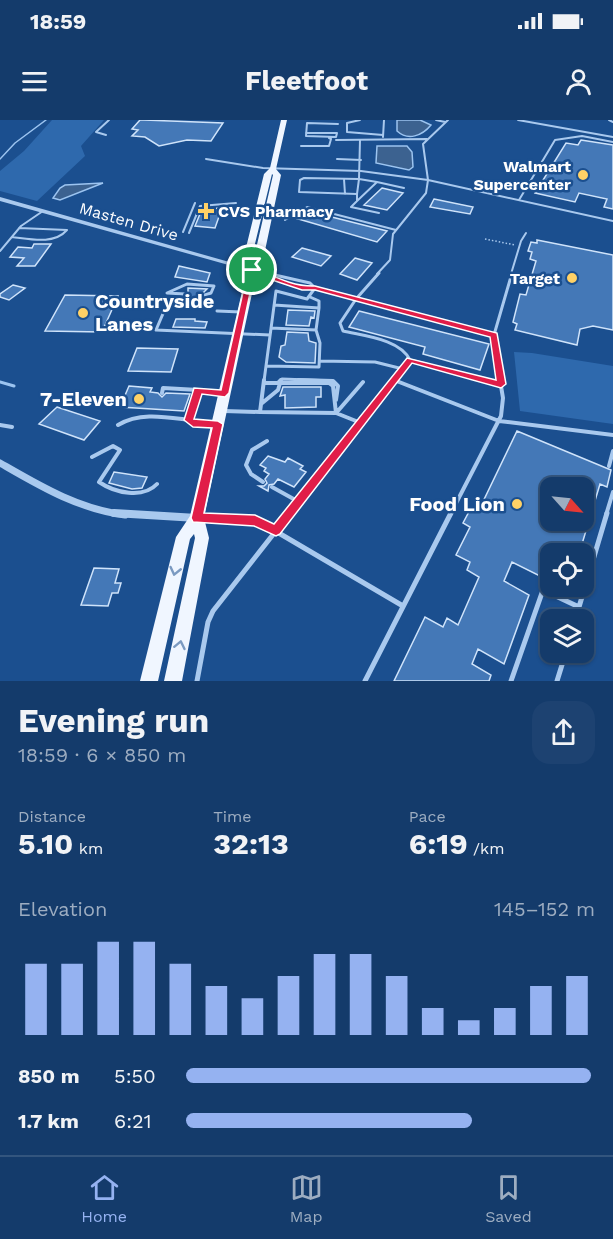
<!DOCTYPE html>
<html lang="en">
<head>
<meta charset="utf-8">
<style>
	:root { --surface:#143b6b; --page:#1d4271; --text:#f1f3f6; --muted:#9dadc1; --line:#33557e; --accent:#95b2f1 }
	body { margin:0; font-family:"Work Sans",sans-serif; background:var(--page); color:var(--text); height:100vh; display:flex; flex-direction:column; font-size:22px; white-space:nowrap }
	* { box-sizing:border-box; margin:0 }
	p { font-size:20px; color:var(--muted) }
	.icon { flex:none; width:33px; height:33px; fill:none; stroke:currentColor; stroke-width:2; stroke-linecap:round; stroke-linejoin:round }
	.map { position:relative; height:561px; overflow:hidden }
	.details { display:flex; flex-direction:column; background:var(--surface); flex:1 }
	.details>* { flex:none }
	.needle { width:39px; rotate:117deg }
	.tools { position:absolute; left:540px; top:357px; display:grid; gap:12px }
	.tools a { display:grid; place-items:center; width:54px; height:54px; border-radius:12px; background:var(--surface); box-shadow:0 2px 4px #0004,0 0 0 2px var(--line); font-size:30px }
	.pin { position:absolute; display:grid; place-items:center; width:51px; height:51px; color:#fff; margin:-26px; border:3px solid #fff; border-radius:50%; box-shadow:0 2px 6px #0007 }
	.round { display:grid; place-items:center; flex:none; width:63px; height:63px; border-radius:18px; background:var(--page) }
	.headline { display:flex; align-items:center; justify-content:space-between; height:102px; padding:0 18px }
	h1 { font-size:33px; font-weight:700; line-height:45px }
	.figures { display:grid; grid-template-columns:repeat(3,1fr); gap:9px; height:102px; padding:6px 18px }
	.figures div { display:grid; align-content:center }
	.figures b { font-size:30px; font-weight:700 }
	.figures small { font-size:16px; font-weight:400 }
	.figures p { font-size:16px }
	.chart { height:168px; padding:12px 18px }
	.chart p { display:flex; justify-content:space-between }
	.chart svg { width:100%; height:108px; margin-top:6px; stroke:var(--accent); stroke-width:6 }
	ul { padding:0 18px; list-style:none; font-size:20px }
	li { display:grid; grid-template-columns:96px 72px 1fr; align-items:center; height:45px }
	li i { height:15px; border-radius:8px; background:var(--accent) }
	.status { display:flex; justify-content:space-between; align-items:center; height:42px; padding:0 30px; background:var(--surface); direction:ltr }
	.status svg { height:16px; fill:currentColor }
	header { display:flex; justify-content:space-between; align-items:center; height:78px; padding:0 18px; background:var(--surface); font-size:27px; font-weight:700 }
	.dock { display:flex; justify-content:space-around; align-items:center; height:84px; border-top:2px solid var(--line); background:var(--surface); font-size:16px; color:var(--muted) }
	.dock a { display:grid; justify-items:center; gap:3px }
	.dock .on { color:var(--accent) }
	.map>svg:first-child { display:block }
</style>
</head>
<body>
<div class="status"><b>18:59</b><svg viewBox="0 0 49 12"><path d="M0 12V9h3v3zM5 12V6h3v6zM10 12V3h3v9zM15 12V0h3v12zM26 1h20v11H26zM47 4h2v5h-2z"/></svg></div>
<header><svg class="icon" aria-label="menu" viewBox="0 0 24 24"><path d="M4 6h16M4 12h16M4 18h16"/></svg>Fleetfoot<svg class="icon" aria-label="person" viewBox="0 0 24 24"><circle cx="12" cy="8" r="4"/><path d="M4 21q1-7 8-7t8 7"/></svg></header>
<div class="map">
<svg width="613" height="561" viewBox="0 0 613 561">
	<rect width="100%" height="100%" fill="#1b4f8f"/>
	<path fill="#2e69ad" d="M52,0H104L81,26L85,36L37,81L0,71V51L24,31Z
		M514,232L532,233L613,246V304L520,291Z"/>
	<path fill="#3c6290" stroke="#9cc4f0" stroke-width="1.5" d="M397,0H420L431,5C422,16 408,21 397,11Z
		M377,26H407L412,32L413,47L409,50L376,43Z
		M103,63L60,80L53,78L60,68L65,65Z"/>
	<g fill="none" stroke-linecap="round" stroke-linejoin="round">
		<path stroke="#9cc4f0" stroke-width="1.5" d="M0,39L15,23L46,0"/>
		<path stroke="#9cc4f0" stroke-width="3" d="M0,262L14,266"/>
	</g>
	<path fill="#4478b7" stroke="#cfe3fa" stroke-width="1.5" fill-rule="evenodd" d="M140,0H144L223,3L211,21L187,20L159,26L145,17L132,16L138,10L132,9Z
		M581,20L613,25V89L604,87L607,79L579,73L575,82L535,73L566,23L578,25Z
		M382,68L403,73L387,90L364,85Z
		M434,79L473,87L470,94L430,87Z
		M222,88L215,108L195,106L202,89Z
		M308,91L387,111L377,122L295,98Z
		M537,120L613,135V210L593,206L580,209L577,225L515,210L517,204L513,202L520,174L526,175L536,141L530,139L532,132L528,131L531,122L537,123Z
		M34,124H51L35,146H17L24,138L10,137L18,127L32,128Z
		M302,128L331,136L321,146L292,137Z
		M355,138L372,143L357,160L340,154Z
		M179,146L210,153L207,162L175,157Z
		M13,165L25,168L9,180L0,177V174Z
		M188,168L207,169L202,174L203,179H183L188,176Z
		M65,175L118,176L102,212L45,211Z
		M288,190L315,191L314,198L311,197L309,206L286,205Z
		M359,191L489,224L480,250L423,234L425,227L349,207Z
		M176,199H195V201L207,202L205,208L173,207Z
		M287,212L308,213L309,221L316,223L315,243L286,242L279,237L281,226L285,225Z
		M137,228L178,229L171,252L128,251Z
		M129,266L152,268L150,272L158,273L162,277L166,273L190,274L184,291L120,287Z
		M283,267H321V277H316V287L285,288V275L280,276Z
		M57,287L100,301L84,320L39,304Z
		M517,311L611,350L607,367L600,364L579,434H550V461L512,442L504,461L529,475L504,544L478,529L472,544L491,555L489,561H394L425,497L443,507L447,498L458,505L479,457L467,450L470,442L456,435L470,407L463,403L471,388L478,392ZM550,368H584V400H550Z
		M268,336L285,342L288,338L303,346L300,349L306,352L294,367L278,359L274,364L269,365L268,371L259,366H264L267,363L265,359L269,354L264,351L266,348L260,345Z
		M114,352L147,357L142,368L132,369L109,363Z
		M94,448L119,449L115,463H121L118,473H112L108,486L81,485Z"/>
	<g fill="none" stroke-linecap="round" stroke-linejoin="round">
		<path stroke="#a9c9ee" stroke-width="1.5" stroke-dasharray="1.5 2" stroke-linecap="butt" d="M485,119L515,125"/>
		<path stroke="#a9c9ee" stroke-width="2" d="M360,0L347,3V12L383,15
			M436,0L445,2
			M518,0L613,17
			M609,0L613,2
			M306,13H337L336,17
			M106,15L96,12L109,0
			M336,17L306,16L307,3L338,4
			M383,17L384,0
			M336,20L427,19
			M301,26H329L331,19L329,18
			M206,39L263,48L361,51L428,60L613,101
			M337,39L361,40
			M304,58L359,59L357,74L299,72L300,60Z
			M344,59L345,74
			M359,59L377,62
			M359,59L360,20
			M357,74V81L351,87L379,93
			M519,80L555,20L582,16L613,22
			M357,81L377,62L404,68
			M285,100L307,87L396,110
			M183,112L195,83
			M189,113L200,86L236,83
			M12,117C30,119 54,125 67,110L19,108
			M0,131L21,106L43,91
			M253,150L261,154
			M253,150L272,154
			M377,154L390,140L393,114L426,73L428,60L423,24L448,0
			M511,154L521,121L526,113"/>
		<path stroke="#a9c9ee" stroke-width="3" d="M258,153L291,165L315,168L494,215
			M266,153L310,163L314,167
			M379,153L356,179L340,203L343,211C364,216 400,219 410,240L393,261
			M185,174L167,173L187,164L214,166L211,173L205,175
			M310,177L319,181V188
			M165,189L156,210L270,215
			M217,191L241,192
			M271,208L316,210L319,188L274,185
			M410,240L490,261
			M320,241L375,242L403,249
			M266,246L319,247L320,223L316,210
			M394,260L397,261
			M264,261L276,171L307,179L315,168
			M279,261L282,259L333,261
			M501,261L494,215L512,153"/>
		<path stroke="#a9c9ee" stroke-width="4" d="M298,260L333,261L338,266L336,280
			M394,260L499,301L613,315
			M484,260L501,264
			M264,263H329L333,266L336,293
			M162,273L163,268L198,270
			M261,284L278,270L281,260
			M224,291L260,292L264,260
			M260,292L336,293L361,303
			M337,292L363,262
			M216,304L193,303L189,300L198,270L221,273
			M0,305L12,307
			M118,305C140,292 165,297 189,300
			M92,337L113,326L120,330L99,362C115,373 143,379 157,364
			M609,346L613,331
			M263,362L251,354L246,345L252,330L267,321
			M272,367L299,382
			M289,395L395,260
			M450,395L501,296L503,278L500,260
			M606,395L613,372"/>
		<path stroke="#a9c9ee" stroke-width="5" d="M199,398L260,402L403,486
			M579,487L607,393
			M197,561L208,502L213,491L290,393
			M365,561L451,393
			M511,561L543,470L579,487L575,500
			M557,561L566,532"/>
		<path stroke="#a9c9ee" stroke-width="7" d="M0,343C40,366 78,389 125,395"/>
		<path stroke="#a9c9ee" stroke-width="8" d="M114,393L197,398"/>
		<path fill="#a9c9ee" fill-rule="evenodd" d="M0,77L254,149L255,150L252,152L250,151L0,81Z"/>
		<path fill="#f0f6ff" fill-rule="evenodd" d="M281,0H287L276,49L281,55L263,140L257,150L204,398L209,418L182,561H164L195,418L194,414L190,419L158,561H140L176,417L190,396L247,150L243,140L264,54L270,48ZM272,54L273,55L253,142L251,140Z"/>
	</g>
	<defs><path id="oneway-chevron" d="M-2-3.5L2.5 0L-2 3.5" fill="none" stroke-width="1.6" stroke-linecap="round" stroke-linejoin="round" transform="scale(1.5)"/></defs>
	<g stroke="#7b9ac1">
		<use href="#oneway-chevron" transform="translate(175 451) rotate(103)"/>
		<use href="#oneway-chevron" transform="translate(180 525) rotate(-78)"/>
	</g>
	<path fill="#e11d48" stroke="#fff" stroke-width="1.5" fill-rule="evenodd" d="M252,147C272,155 292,167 315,166L497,213L506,264L501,268L412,243L280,414L276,416L254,406L193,402L191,398L212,308L193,307L184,300L194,268L221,270L248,150ZM254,154L302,170H315L490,217L496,260L407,238L274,404L255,395L204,393L223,304L218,301L194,299L202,274L225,277L229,273Z"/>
	<g fill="#ffd166" stroke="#1b4f8f" stroke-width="2">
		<circle cx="583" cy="55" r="6"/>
		<path d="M203 82h6v6h6v6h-6v6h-6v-6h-6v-6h6z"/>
		<circle cx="572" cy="158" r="6"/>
		<circle cx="83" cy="193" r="6"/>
		<circle cx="139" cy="279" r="6"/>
		<circle cx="517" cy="384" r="6"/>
	</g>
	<g text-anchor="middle" stroke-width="5" stroke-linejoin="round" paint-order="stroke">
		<g font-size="16" font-weight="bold" fill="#fff" stroke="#1b4f8f" text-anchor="end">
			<text x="571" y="52">Walmart<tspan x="571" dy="18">Supercenter</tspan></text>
			<text x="218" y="97" text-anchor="start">CVS Pharmacy</text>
			<text x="560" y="164">Target</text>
		</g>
		<g font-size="16" fill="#fff" stroke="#1b4f8f">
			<text transform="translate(129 101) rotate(16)" y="6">Masten Drive</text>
		</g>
		<g font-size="20" font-weight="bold" fill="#fff" stroke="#1b4f8f" text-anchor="end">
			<text x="95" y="188" text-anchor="start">Countryside<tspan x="95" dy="23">Lanes</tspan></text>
			<text x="127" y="286">7-Eleven</text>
			<text x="505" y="391">Food Lion</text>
		</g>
	</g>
</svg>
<div class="tools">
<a><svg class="needle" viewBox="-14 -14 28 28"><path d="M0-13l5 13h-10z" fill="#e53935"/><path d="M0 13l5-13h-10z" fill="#9dadc1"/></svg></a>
<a><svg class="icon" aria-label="locate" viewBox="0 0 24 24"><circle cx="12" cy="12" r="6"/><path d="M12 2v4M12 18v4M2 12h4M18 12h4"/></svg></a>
<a><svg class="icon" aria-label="layers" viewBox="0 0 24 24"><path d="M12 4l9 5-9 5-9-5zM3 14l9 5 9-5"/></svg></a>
</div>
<div class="pin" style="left:252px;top:150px;background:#1e9e55"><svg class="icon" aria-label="arrive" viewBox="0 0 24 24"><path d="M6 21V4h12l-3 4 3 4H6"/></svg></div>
</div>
<section class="details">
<div class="headline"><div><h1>Evening run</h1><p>18:59 · 6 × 850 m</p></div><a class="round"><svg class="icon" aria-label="share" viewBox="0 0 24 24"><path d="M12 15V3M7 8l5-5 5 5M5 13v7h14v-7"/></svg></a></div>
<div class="figures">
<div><p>Distance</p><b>5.10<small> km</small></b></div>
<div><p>Time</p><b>32:13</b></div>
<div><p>Pace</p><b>6:19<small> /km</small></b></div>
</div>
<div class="chart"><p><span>Elevation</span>145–152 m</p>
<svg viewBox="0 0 160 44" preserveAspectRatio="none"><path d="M5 44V15M15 44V15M25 44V6M35 44V6M45 44V15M55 44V24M65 44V29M75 44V20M85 44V11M95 44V11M105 44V20M115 44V33M125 44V38M135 44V33M145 44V24M155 44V20"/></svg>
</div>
<ul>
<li><b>850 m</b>5:50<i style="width:99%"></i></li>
<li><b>1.7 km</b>6:21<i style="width:70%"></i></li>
</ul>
</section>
<nav class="dock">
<a class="on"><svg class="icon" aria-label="home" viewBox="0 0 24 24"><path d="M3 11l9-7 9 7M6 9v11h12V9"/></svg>Home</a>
<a><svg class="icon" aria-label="map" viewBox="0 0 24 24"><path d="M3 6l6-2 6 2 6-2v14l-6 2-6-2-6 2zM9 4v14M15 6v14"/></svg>Map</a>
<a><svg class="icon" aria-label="saved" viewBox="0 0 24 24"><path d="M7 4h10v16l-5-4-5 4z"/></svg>Saved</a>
</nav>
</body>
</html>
